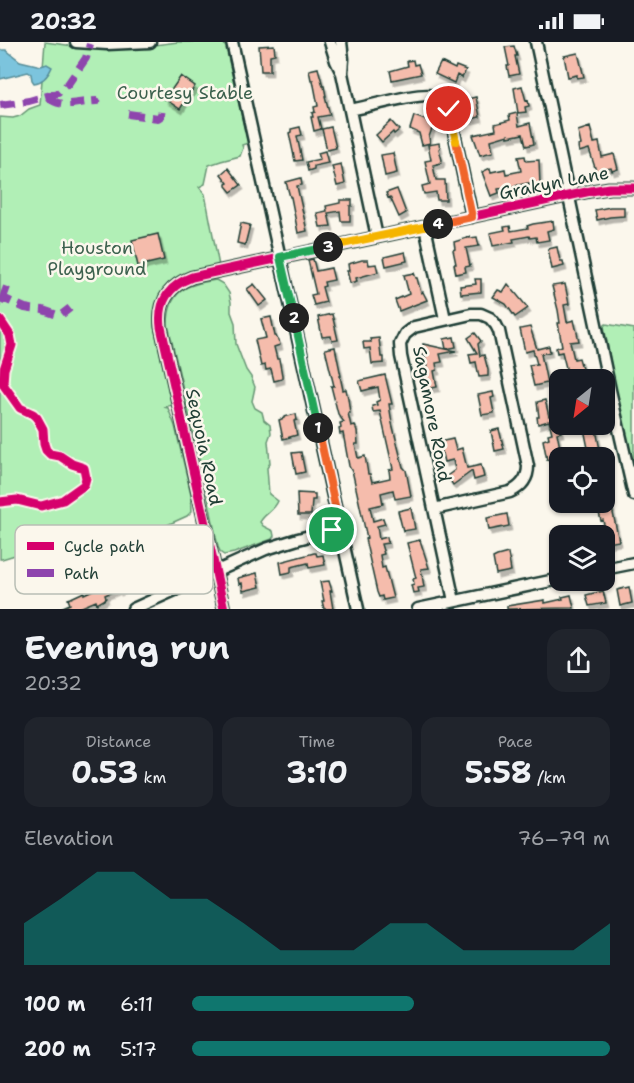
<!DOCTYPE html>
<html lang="en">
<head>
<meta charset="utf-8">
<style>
	:root { --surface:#171b24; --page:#20242c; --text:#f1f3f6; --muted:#9ea1a6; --accent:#0f766e }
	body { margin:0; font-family:"Shantell Sans",sans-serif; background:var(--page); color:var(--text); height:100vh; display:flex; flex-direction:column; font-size:22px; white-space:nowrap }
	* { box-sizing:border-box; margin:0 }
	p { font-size:20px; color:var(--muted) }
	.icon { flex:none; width:33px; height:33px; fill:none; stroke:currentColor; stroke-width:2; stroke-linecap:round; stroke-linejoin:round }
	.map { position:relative; height:567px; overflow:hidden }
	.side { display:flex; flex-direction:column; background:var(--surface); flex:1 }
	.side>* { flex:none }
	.needle { width:39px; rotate:210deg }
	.tools { position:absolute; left:549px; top:327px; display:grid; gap:12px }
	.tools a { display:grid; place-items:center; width:66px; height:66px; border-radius:12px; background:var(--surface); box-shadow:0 2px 4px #0004; font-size:30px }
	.pin { position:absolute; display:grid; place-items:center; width:51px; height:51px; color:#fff; margin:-26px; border:3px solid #fff; border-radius:50%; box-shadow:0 2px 6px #0007 }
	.km { position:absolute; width:30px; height:30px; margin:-15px; border-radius:50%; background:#222; color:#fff; font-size:16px; line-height:30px; text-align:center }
	.round { display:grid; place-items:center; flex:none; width:63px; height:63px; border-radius:18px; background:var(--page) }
	.overview { display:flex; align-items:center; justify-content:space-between; height:102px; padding:0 24px }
	h1 { font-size:33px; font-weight:700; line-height:45px }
	.figures { display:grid; grid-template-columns:repeat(3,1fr); gap:9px; height:102px; padding:6px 24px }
	.figures div { display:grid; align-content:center; border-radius:15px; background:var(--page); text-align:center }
	.figures b { font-size:30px; font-weight:700 }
	.figures small { font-size:16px; font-weight:400 }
	.figures p { font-size:16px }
	.chart { height:168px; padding:12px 24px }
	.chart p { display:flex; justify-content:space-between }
	.chart svg { width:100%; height:108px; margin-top:6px; fill:var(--accent); opacity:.7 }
	ul { padding:0 24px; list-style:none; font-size:20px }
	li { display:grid; grid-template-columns:96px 72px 1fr; align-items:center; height:45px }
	li i { height:15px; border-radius:8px; background:var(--accent) }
	.status { display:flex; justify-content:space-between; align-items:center; height:42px; padding:0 30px; background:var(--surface); direction:ltr }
	.status svg { height:16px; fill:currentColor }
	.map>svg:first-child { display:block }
</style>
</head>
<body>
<div class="status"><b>20:32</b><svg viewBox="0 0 49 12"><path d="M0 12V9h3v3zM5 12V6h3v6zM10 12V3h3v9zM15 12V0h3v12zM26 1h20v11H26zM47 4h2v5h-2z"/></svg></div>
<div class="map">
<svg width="634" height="567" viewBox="0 0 634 567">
	<defs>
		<filter id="shadow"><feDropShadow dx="2.5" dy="4.5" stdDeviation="0" flood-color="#0004"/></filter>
	</defs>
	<rect width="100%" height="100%" fill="#fbf7ec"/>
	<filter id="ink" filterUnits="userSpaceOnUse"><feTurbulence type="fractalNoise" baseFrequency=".0167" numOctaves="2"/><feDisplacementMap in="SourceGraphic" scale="12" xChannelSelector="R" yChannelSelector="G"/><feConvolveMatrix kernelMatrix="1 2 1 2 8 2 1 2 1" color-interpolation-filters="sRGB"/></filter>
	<g filter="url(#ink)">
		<path fill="#b1efb6" stroke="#689675" stroke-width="1.5" d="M45,0L88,6L139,5L178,0H223L226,6L248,101L242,103L243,106L240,114L221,119L209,123L205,142L199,145L205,152L219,224C207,227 193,229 182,233C162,242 152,264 154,284L172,363L164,365L168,366L175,384L191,452L192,469L187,474L165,484L119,493L103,500L89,510L82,511L59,501L51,500L28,513H15L2,517H0V75L13,76L20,74L29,67L40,63Z
			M216,238L223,242L229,251L231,260V270L235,281L236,302L246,328L251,335L255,345L252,359L255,366L262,370L264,378L270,383L271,391L268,399L270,421L267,426L269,452L278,459C274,469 265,471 260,480L263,484L273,489L274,494L272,497L234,511L224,513L221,511L218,505L215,490L206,446L168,283C168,248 187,242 216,238Z
			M606,282L634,287V434L620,373L604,284Z"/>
		<path fill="#7cc4dd" stroke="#578e99" stroke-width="1.5" d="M0,8H6L20,19L41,24L47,22L52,25C49,32 43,40 34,41L32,38L31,32L28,30L0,37Z"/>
		<path fill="#f5bcac" stroke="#1f3d34" stroke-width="1.5" filter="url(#shadow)" d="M274,3L275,12L270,13V29H261L259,4Z
			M514,4L517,14H515L519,32L509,34L507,24H509L505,5Z
			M578,11L584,35L577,36V33L568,35L564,14Z
			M413,18L414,23L418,22L421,32L392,38L390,29L408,24L407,19Z
			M441,20L455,27L456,24L466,28L462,36L457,33L454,41L435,32Z
			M318,26L323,44H324L326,54H325L330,73L318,75L321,87L314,89L311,75H313L312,71L315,70L314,65L318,64L313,38H311L309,28Z
			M181,34L195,44L180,67L165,57Z
			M522,44L526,59L528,58L529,64L525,65L526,70L518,71L514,46Z
			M476,55L480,75L470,77L466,60H467V57Z
			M517,71L519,84L530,81L534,102L526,104L523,92L508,95V93L491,98L493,110L480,113L473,93L496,88L495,82L510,78L509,73Z
			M414,74L434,81L429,95L430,101L422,103L419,91L410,87Z
			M391,79L399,88L394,92L393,90L382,100L376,93Z
			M300,85L302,93L297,94L302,118L295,119L289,91L291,90V87Z
			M331,85L336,106L327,108L322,87Z
			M590,85L594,101L599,100L602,115L614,112L618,127L612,129L611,126L596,129L589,107L579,110L578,104L581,103L578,89Z
			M439,101L440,106L439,107L442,118L441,121L433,123L436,138H445L446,158H437L436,150L424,152L422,144L430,142L425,119L431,118L428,103Z
			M325,109L328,121L314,124V127L308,129L306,120L320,117L318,111Z
			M393,111L397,131L385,134L381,113Z
			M525,114L526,119L539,118L540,143H529V141L498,147L499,151L491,154L482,130L490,126L491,130L505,127L506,132L521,129L518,115Z
			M341,122L345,142L337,144L332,124Z
			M228,126L241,143L231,150L226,144V142L228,141L221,132Z
			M301,136L302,143L297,144L307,189L298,191L291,155H290L286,140Z
			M397,147L406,171L399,175L390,155L388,156L386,151Z
			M340,158H352V164H350V179H341L340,169L328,171L331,184L320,185L317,171L327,169L326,164L340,161Z
			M610,165H624V174L610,175L597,178L595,168Z
			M553,179L554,187L547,189L549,198L537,200L536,195L530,196L529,194L513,197L514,200L493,204L490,191L505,188L504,185L510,184L511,189L528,186L527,184L533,182Z
			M241,181L250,183L245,203L237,201Z
			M158,192L164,218L138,224L132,198Z
			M470,195V196L477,195L479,204L466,206L470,224L465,225L466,230L456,232L454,222H456L453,208L455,207L454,200Z
			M557,205L560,219H563L564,224L552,227L548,207Z
			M405,210L407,219L386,224L384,215Z
			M313,217L316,229L331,226L334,238L324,240L325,244L322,245L326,260L314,263L311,253L316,252L308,218Z
			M362,218H368L369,223L376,222L378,230L356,236L357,239L350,241L347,229H349L348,222Z
			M414,231L416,236H417L421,251L423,250L427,258L399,269L395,258L409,252L404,233Z
			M475,237H481V250L461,252L460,244L476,242Z
			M254,242L267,258L259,264L247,247Z
			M508,242L528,266L515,275L506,262L493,255L498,248L503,250Z
			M565,242L569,262L564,263L567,280L574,278L579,299L570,300L574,317L579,316L583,330V336L576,338H569L562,310L557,311L556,306L562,304L558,281H560L558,268L552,244Z
			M332,272L338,298L332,299L331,294L322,295L318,275Z
			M271,275L275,294H276L278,298H279L280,303L274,305L277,317H279L282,333V337L274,339L271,327L266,328L265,323L261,324L255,298L266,296L261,277Z
			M530,285L537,307L549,304L550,310L541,312L547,341L534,344L529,323L537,322L533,308L525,310L520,287Z
			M475,291L481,299L478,302L480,314L484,313L488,328V334L479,335L476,320L471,321L469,312L477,311L468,296Z
			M454,295L456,305L446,307L456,309L440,312L442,320L436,321L437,328L434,329L437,345L425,347L424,341H426L424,326H427L425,313H421L423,302L446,307L444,297Z
			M379,296L381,315H384V321L372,322L370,306L364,307L363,300H371L370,297Z
			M335,305L341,334H340L343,348L346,347L348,356L350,371H348L351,384L355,383L357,389L358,402H355L358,416L365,414L368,432H370L372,440L390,436L389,428L393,427L380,369L373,370L372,364L377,363L376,360L380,358L378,345L362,349L359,339L385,333L392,362H389L392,381L403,425L406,428L411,454L395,457L393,448L381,451L383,462L370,465L373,479L383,476L385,482L377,484L379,497L387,495L388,501L381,502L384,512L380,513L382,526L385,525L393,556L383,558L382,554L379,555L377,550L365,497L367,496L352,428H351L349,424L343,391L340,392L339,387L341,386L340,381L344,380L338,372L331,344H334L325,307Z
			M493,350L494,355L491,356L494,371L482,373L478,353Z
			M545,358L549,374L556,372L561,390L557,391L562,416H560V420L551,421V417L547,418L543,398L549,396L548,392L552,391L549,379L538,382L537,375H539L537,360Z
			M296,372L297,378L294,379L297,393L283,397L279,378L284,376V375Z
			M583,382H595L600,408L589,411Z
			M499,387L504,407L495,409L491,389Z
			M453,397L456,408L462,406L467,426L481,423L484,435L474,438L472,429L453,443L447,434L455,428L453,418L444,420L439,400Z
			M301,410L305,430L296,432L292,411Z
			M604,443H607L619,499L608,501L603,478L601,479L599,471H602L600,464L604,463Z
			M297,451L315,452V458H312L311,473H298Z
			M411,466L415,487L403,489L398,469Z
			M507,472L509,484L489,488L487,476Z
			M420,498L429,526L421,527L424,545L418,546L419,550L413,551L411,543L414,542L413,537L416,536L407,501Z
			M314,511H316L317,514L323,513L325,523L309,526L308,521L291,525V530L282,532L280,520Z
			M508,511L511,529L496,532L493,516L497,514Z
			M155,512L159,523L149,527L153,536L145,540L140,529L124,536L128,545L119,549V547L105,553L106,556L104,558L97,562L96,559L77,567H58L70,562L68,557L71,556L84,550V552L115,538L110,526L115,523L117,527L129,521L130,523Z
			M257,531L260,545L243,549L242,541L239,542L238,536Z
			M329,539L332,549H330L333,567H324L322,559H324L320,540Z
			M629,545L632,561L620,564L617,548Z
			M603,549L606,561L589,564L586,553Z
			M571,553L574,566L507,567V564L545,558V561L563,557L562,555Z"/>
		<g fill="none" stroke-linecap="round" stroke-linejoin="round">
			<g stroke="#1f3d34" stroke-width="15">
				<path id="minor" d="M76,0L107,2L150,0
					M232,0L358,567
					M330,0L336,19L342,31L377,195
					M341,0L343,17L342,30
					M536,0L610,348L634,453
					M350,68C367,65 422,49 434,54C443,56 447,63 450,71L472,175
					M425,185L445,277
					M434,467L510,450C521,445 528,437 528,424L499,289L496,283L490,276L481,272H471L414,285L405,292L400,302L401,314L454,559
					M604,527L634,521
					M133,567L266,507L298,497L340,486
					M224,567L161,285C158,260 168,244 192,235L591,149L609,146H634
					M418,567L560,537"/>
			</g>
			<use href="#minor" stroke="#fbf7ec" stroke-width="10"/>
			<path stroke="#8e44ad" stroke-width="8" stroke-dasharray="15 8" stroke-linecap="butt" d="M48,55C61,68 81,59 97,59L98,57
				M0,63L29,59L58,51L68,42L86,16L90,2
				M128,72L158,76L161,74L162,64
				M0,255L3,256L9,239
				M0,261L3,256L25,266L31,267L43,268L60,274L70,266"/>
			<g stroke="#fbf7ec" stroke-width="13">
				<path id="cycleway" d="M0,278L10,293L12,303L4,327L3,341L5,345L20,366L33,372L37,376L43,387L44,402L46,408L50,412L60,414L72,422L84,426L86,436L84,443L63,458L41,464L17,458L0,460
					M224,567L161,285C158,260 168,244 192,235L591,149L609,146H634"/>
			</g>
			<use href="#cycleway" stroke="#d6006c" stroke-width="9"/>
		</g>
	</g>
	<g fill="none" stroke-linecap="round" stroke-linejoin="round" filter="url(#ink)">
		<g stroke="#fff" stroke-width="12">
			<path id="split-1" d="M318,386L340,486L332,488"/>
		</g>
		<g stroke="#fff" stroke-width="12">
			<path id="split-2" d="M294,276L318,386"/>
		</g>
		<g stroke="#fff" stroke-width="12">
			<path id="split-3" d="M294,276L280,215L328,205"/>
		</g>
		<g stroke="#fff" stroke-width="12">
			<path id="split-4" d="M328,205L438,182"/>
		</g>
		<g stroke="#fff" stroke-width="12">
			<path id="split-5" d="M438,182L472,175L456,99"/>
		</g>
		<g stroke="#fff" stroke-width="12">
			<path id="split-6" d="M449,67L456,99"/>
		</g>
		<use href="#split-1" stroke="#f0652b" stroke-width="8"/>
		<use href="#split-2" stroke="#22a559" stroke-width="8"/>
		<use href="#split-3" stroke="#22a559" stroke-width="8"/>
		<use href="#split-4" stroke="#f5b400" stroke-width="8"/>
		<use href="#split-5" stroke="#f0652b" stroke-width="8"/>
		<use href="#split-6" stroke="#f5b400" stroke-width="8"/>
	</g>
	<g text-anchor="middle" stroke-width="5" stroke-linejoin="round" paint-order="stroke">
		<g font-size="18" fill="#3c614e" stroke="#fbf7ec">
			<text x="185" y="57">Courtesy Stable</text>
			<text x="97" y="212">Houston<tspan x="97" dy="21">Playground</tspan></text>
		</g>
		<g font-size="18" fill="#1f3d34" stroke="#fbf7ec">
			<text transform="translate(554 141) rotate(-11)" y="6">Grakyn Lane</text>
			<text transform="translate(432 372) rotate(79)" y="6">Sagamore Road</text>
			<text transform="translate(204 405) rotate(78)" y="6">Sequoia Road</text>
		</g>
	</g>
	<rect x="15" y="483" width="198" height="69" rx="9" fill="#fbf7ec" stroke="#b9bfb5" stroke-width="1.5"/>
	<rect x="27" y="500" width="27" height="8" fill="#d6006c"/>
	<rect x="27" y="527" width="27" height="8" fill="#8e44ad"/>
	<g font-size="16" fill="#1f3d34">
		<text x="64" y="510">Cycle path</text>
		<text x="64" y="537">Path</text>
	</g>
</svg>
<div class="tools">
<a><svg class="needle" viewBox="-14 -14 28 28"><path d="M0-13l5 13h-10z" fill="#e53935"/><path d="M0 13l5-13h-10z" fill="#9ea1a6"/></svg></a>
<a><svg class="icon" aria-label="locate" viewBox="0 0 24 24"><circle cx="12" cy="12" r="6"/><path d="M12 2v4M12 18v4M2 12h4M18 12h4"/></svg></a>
<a><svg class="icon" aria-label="layers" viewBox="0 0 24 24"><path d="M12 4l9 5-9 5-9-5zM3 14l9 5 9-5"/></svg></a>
</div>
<div class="pin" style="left:332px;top:488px;background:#1e9e55"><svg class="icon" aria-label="arrive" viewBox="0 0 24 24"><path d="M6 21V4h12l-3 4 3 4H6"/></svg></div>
<div class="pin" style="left:449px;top:67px;background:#d93025"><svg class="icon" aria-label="check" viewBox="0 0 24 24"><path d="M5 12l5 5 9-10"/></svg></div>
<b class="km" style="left:318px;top:386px">1</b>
<b class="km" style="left:294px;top:276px">2</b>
<b class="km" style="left:328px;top:205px">3</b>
<b class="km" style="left:438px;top:182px">4</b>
</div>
<section class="side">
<div class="overview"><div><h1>Evening run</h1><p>20:32</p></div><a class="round"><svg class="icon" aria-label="share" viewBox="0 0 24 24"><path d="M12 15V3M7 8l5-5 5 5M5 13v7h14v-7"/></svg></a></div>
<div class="figures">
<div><p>Distance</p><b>0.53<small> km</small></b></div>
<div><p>Time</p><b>3:10</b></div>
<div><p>Pace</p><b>5:58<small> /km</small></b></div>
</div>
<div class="chart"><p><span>Elevation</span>76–79 m</p>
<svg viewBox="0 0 160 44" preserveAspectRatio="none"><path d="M0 44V27L10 17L20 6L30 6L40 17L50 17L60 27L70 38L80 38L90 38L100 27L110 27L120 38L130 38L140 38L150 38L160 27V44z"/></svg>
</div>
<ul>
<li><b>100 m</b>6:11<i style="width:53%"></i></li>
<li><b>200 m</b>5:17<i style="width:100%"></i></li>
</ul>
</section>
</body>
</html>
